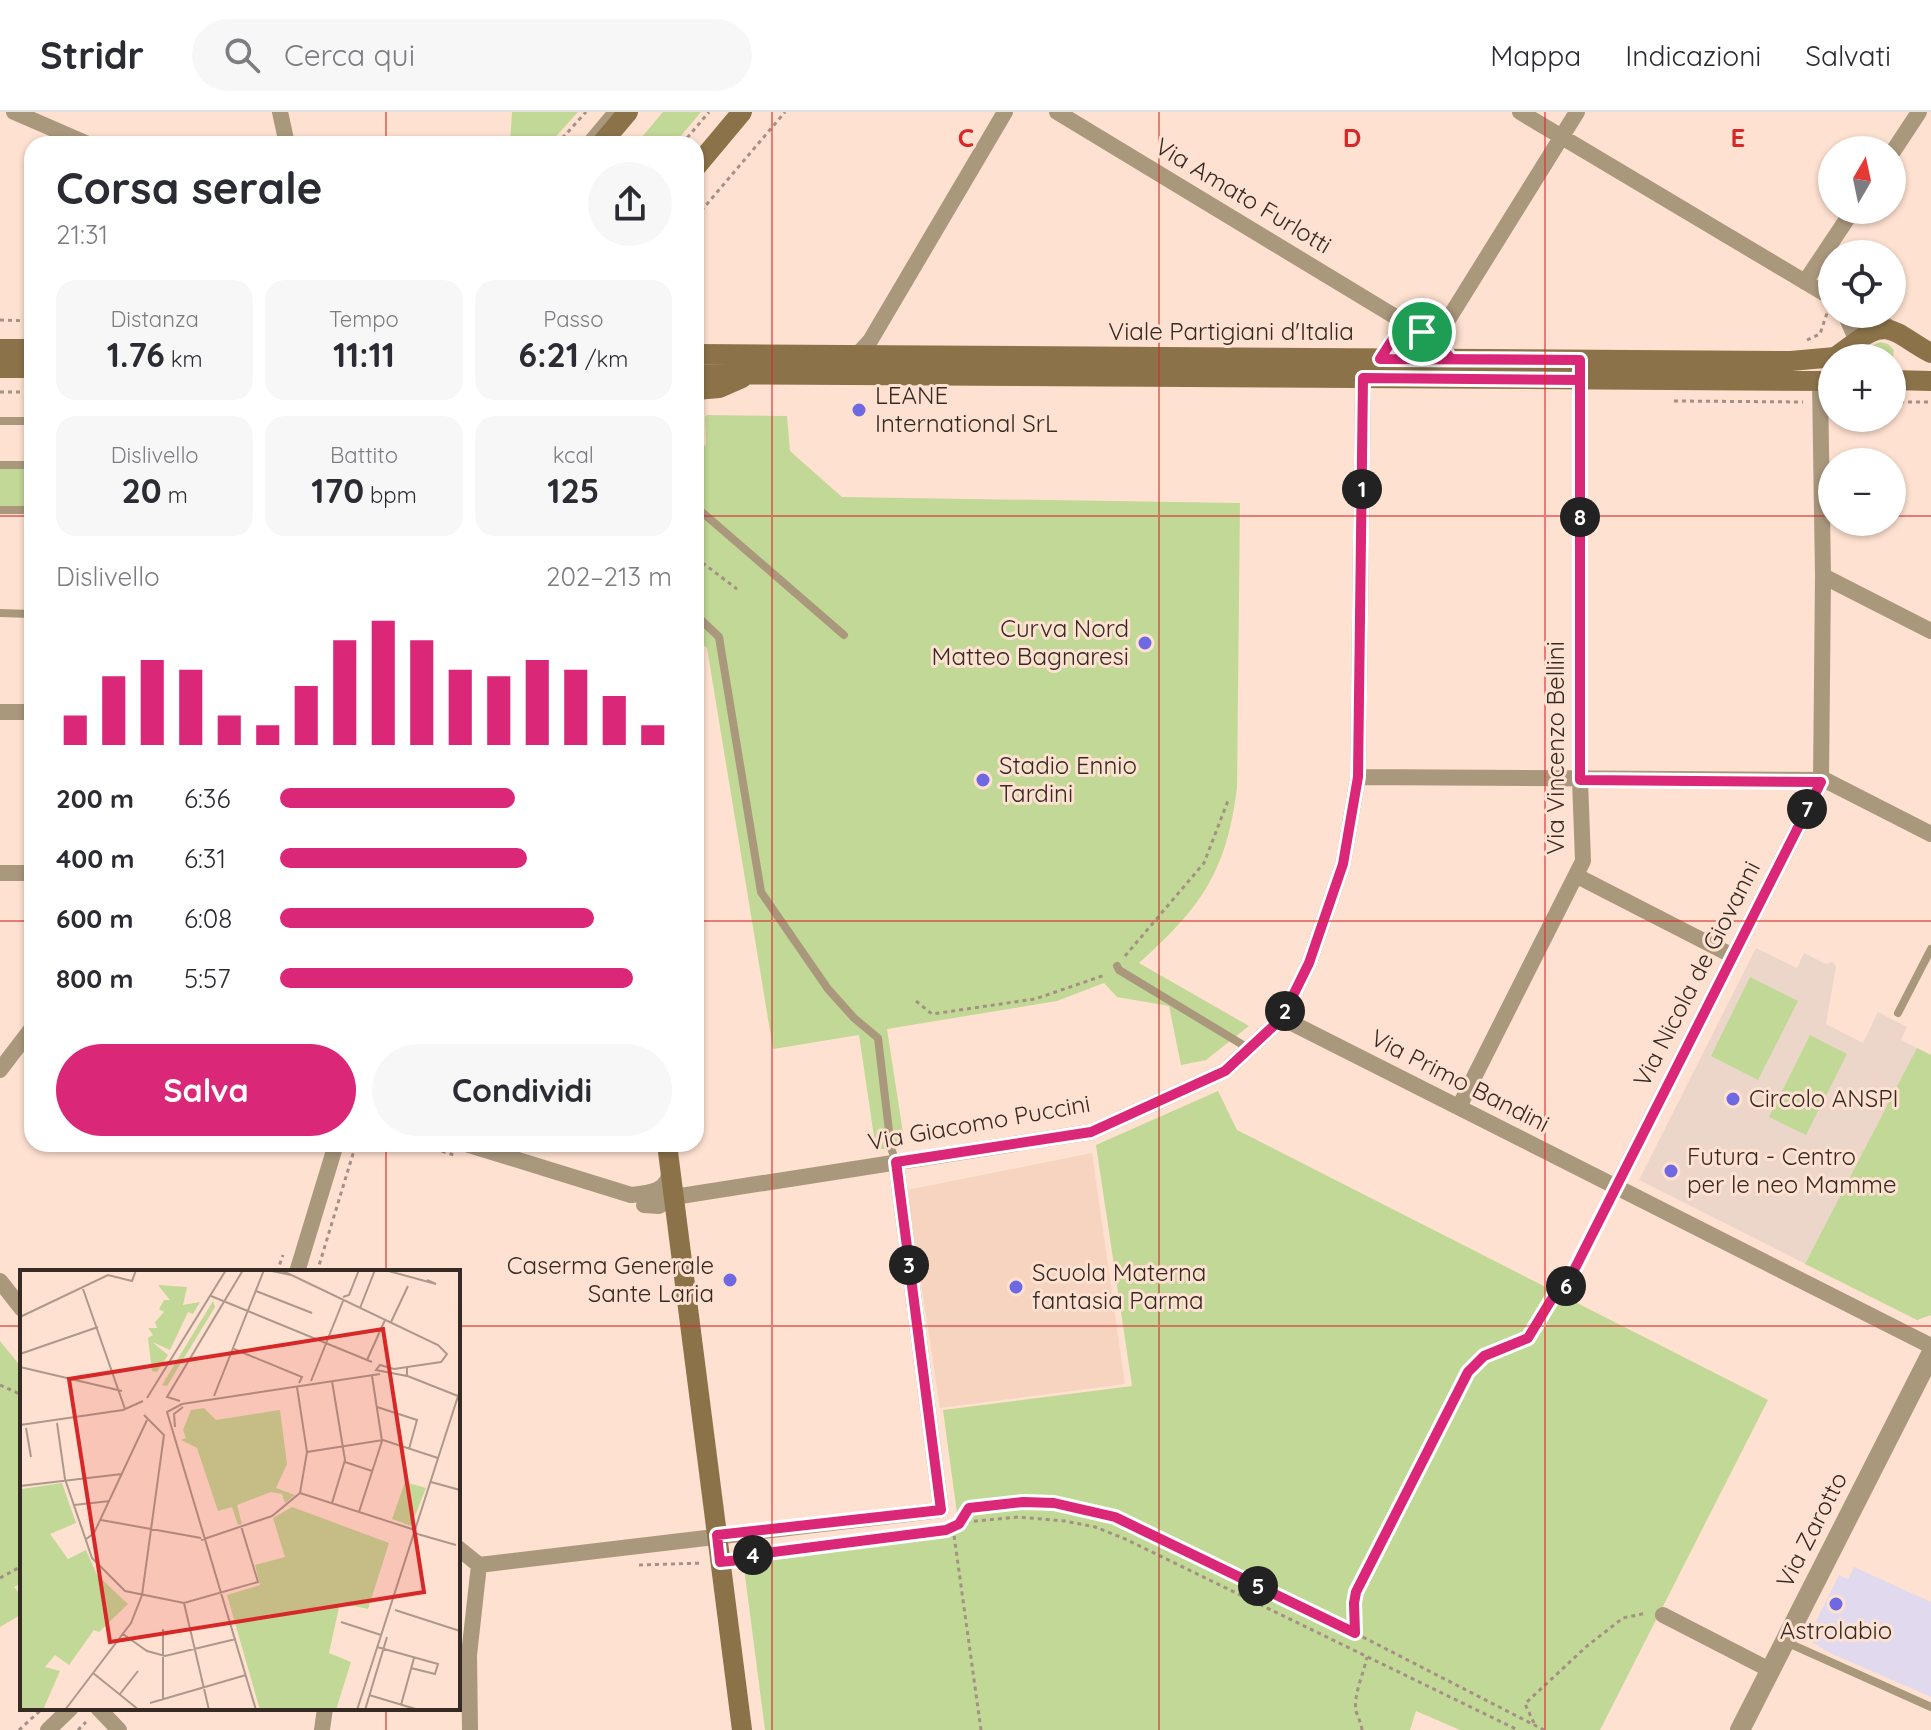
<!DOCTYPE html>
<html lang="it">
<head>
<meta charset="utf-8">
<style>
	:root { --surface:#fff; --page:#f7f7f7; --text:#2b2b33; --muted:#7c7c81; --line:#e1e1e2; --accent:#db2777 }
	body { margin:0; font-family:Quicksand,sans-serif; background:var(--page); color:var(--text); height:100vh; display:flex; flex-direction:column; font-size:30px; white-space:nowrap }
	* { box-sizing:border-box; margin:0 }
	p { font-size:26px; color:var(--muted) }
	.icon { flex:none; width:44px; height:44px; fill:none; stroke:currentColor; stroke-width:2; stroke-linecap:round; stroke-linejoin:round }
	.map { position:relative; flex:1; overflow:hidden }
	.details { position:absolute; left:24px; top:24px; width:680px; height:1016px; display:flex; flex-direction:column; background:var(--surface); border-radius:24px; box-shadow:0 2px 6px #0004 }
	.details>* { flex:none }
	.needle { width:52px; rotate:9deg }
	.tools { position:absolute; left:1818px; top:24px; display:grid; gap:16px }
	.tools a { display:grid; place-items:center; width:88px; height:88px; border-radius:50%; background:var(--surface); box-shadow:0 2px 6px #0004; font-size:40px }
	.pin { position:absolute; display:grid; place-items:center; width:68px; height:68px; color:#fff; margin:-34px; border:4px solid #fff; border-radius:50%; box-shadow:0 2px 8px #0007 }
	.km { position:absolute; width:40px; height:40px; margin:-20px; border-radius:50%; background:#222; color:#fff; font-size:22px; line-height:40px; text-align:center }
	.round { display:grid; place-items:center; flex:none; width:84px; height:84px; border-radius:42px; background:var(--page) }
	.head { display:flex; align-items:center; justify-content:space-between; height:136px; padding:0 32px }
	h1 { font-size:44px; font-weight:800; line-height:60px }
	.figures { display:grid; grid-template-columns:repeat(3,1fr); gap:12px; height:136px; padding:8px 32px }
	.figures div { display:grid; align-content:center; border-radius:20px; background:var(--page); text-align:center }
	.figures b { font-size:34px; font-weight:800 }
	.figures small { font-size:22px; font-weight:400 }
	.figures p { font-size:22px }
	.chart { height:224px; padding:16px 32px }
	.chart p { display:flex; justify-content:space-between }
	.chart svg { width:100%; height:144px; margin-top:8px; stroke:var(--accent); stroke-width:6 }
	.button { display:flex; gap:16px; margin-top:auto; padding:16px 32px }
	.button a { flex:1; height:92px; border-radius:48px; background:var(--accent); color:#fff; font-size:32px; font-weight:800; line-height:92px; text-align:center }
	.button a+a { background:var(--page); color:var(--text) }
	ul { padding:0 32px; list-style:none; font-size:26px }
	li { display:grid; grid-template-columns:128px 96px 1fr; align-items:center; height:60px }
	li i { height:20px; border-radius:10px; background:var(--accent) }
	header { display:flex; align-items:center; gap:48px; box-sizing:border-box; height:112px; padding:0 40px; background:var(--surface); border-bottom:2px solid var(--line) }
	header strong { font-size:38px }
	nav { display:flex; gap:44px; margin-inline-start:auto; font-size:28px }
	.search { width:560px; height:72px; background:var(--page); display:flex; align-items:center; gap:20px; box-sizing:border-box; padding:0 28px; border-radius:44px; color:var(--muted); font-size:30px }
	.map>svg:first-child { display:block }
</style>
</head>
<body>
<header>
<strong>Stridr</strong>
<div class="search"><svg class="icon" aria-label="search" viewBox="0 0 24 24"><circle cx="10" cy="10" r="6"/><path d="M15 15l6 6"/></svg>Cerca qui</div>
<nav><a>Mappa</a><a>Indicazioni</a><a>Salvati</a></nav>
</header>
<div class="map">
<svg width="1931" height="1618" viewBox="0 0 1931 1618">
	<rect width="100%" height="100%" fill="#fee1d0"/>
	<path fill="#ecd6ca" d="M1756,836L1797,856L1804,841L1826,852L1833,850L1836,854L1826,912L1863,931L1878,900L1907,915L1901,928L1931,943V1203L1917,1208L1639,1068Z"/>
	<path fill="#e1daef" d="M1854,1455L1931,1490V1585L1828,1540L1807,1527L1839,1463L1848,1467Z"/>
	<path fill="#f7d4bf" d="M1092,1041L1125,1272L940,1296L907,1078Z"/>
	<path fill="#c2d896" d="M512,0H578L549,32H510Z
		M663,0H701L674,32H636Z
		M1880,230L1888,232L1894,238L1892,252V246H1868L1871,234Z
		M707,303L787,304L790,339L842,385L1240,391L1237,675C1227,759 1201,796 1139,851L1249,914L1206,948L1181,953L1169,894L1117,885L1104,871L1057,889L887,917L905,1034L876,1038L859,923L773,937L707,536L696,527V344L706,332L705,305Z
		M0,356H32V395H0Z
		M1750,865L1798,889L1758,968L1711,944Z
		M1810,923L1847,942L1806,1023L1769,1005Z
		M1917,936L1931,943V1203L1917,1208L1805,1152Z
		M1218,979L1237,1018L1768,1288L1600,1618H1460L1416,1599L1410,1618H765L743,1448L949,1422L959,1416L943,1298L1132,1274L1096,1033Z
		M0,1229L22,1256V1471L14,1475L22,1484V1502L0,1515Z"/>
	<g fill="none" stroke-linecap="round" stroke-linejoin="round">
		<path stroke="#a59084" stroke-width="3" stroke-dasharray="4 4" stroke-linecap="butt" d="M557,32L586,0
			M682,32L709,0
			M696,105L785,0
			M0,208L32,209
			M1807,228L1820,222L1827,201
			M0,280H32
			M1674,289L1803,290
			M1892,290H1931
			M696,446L737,477
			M1125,844L1204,751L1229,686
			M916,889L932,902L1035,887L1105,863
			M419,1032L454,1043
			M277,1160L283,1143
			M317,1160L356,1032
			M0,1273L22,1283
			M960,1410L969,1396L1023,1390L1054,1391L1115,1405L1355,1521L1544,1618
			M953,1416L981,1618
			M739,1448L743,1444L939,1420L965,1410L1018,1405L1065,1409L1095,1415L1123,1426L1518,1618
			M639,1453L703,1451
			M0,1466L22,1454
			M1355,1521L1354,1491L1356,1480L1468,1260L1484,1244L1528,1226L1553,1184
			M1534,1611L1525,1592L1529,1588L1587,1534L1623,1506L1647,1501
			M19,1618L43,1596
			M78,1618L86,1610
			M1362,1618C1361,1610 1358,1606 1356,1599C1353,1584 1364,1560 1367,1545"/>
		<path stroke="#aa987d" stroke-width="8" d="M584,32L611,0
			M0,309H32
			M0,353H32
			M696,395L844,523
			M0,398H32
			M696,481L697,504L719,525L761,780L828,877L854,906L878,926L891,1036L896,1050
			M0,501L32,502
			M31,599L32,502
			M1117,854L1119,858L1248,936
			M1898,901L1931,837
			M1564,1178L1616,1075
			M1786,1530L1931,1595"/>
		<path stroke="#aa987d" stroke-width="16" d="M14,0L88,32
			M280,0L287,32
			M1057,0L1404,210L1380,247
			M1520,0L1832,186
			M1892,41L1919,0
			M1805,170L1853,98
			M1845,202L1857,229
			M1869,202L1896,220
			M1404,210L1422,220L1442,217
			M856,244L870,229L1005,0
			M1451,247L1436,227L1577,0
			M1823,464L1931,519
			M0,600H32
			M1358,665L1825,668L1931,722
			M0,761H32
			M1577,764L1733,844
			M1282,906L1931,1234
			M0,958L32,916
			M1459,995L1583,749L1580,668V258
			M466,1032L631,1083C649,1081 669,1080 670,1057
			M1616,1075L1821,670L1823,464L1820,270
			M644,1093L659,1094L674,1085L1091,1020L1225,959L1282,906L1309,851L1343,752L1358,665L1363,266
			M297,1160L336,1032
			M0,1169L22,1197
			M458,1436L479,1453L941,1398L896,1050
			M1663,1503L1770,1558
			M98,1596L119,1618
			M48,1618L71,1596
			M322,1618L325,1596
			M470,1618L469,1543L479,1453"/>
		<path stroke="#aa987d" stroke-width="20" d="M1740,1618L1931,1242"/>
		<path stroke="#8b7249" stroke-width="20" d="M601,32L628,0
			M696,55L742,0
			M0,237H32
			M1855,240L1857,229C1890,203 1900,226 1931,241
			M696,242L1791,249L1835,245L1857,229
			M0,256H32
			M696,262L1832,269
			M1892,268L1931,269
			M696,278L719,276L742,266
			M667,1032L742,1618"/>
	</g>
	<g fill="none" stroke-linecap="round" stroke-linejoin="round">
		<g stroke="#fff" stroke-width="16">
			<path id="route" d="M1422,220L1442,217L1436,227L1451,247L1580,248V268L1363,266L1358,665L1343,752L1309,851L1282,906L1225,959L1091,1020L896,1050L941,1398L717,1423L720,1450L740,1448L743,1444L946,1418L959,1412L969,1396L1023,1390L1054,1391L1115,1405L1355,1521L1354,1491L1356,1480L1468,1260L1484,1244L1528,1226L1556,1180L1564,1178L1821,670L1580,668C1580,528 1580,388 1580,248L1380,247L1404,210L1422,220"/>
		</g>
		<use href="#route" stroke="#db2777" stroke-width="10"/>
	</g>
	<path fill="none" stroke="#d62828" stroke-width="2" stroke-opacity="0.55" d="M386,0V32M772,0V1618M1159,0V1618M1545,0V1618M0,404H32M696,404H1832M1892,404H1931M0,809H32M696,809H1931M386,1032V1160M0,1214H22M458,1214H1931M386,1596V1618"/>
	<g fill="#6e68e2" stroke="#fee1d0" stroke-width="3">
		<circle cx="859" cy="298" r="8"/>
		<circle cx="1145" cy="531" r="8"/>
		<circle cx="983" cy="668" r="8"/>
		<circle cx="1733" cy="987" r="8"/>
		<circle cx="1671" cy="1059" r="8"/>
		<circle cx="730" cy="1168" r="8"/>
		<circle cx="1016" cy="1175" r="8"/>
		<circle cx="1836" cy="1492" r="8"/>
	</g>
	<g text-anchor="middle" stroke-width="6" stroke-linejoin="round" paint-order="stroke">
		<g font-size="24" fill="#362b24" stroke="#fee1d0">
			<text transform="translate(1243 84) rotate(31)" y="8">Via Amato Furlotti</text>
			<text x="1231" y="228">Viale Partigiani d'Italia</text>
			<text transform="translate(1556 636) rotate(-90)" y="8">Via Vincenzo Bellini</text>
			<text transform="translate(1697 862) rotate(-63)" y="8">Via Nicola de Giovanni</text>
			<text transform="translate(1460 969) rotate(27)" y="8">Via Primo Bandini</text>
			<text transform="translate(979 1011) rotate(-10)" y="8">Via Giacomo Puccini</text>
			<text transform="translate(1812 1418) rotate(-63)" y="8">Via Zarotto</text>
		</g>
		<g font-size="24" fill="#362b24" stroke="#fee1d0" text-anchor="start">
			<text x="875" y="292">LEANE<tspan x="875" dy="28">International SrL</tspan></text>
			<text x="1129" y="525" text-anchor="end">Curva Nord<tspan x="1129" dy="28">Matteo Bagnaresi</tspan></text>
			<text x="999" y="662">Stadio Ennio<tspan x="999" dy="28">Tardini</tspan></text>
			<text x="1749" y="995">Circolo ANSPI</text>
			<text x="1687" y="1053">Futura - Centro<tspan x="1687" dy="28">per le neo Mamme</tspan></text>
			<text x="714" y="1162" text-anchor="end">Caserma Generale<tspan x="714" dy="28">Sante Laria</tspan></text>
			<text x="1032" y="1169">Scuola Materna<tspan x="1032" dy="28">fantasia Parma</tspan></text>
			<text x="1836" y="1527" text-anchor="middle">Astrolabio</text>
		</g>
	</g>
	<g transform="translate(20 1158)">
		<rect width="440" height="440" fill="#fee1d0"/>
		<path d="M138,15L167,17L163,35L180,32L173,44L168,42L150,80L132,72L148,85L137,102L132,101L128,68L133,65L128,58H137L135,52L144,42L139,39L144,30H150ZM193,31L195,37L147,116L142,115ZM184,138L196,150L260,140L267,194L256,218L275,225L265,233L262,224L251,222L217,235L222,254L218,255L212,237L198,241L177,178L161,170L166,168L163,160L171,140ZM385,212L406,218L391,256L372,249ZM42,213L56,253L30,264L48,289L66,280L77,305L108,334L79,362L74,360L49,395L35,385L25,397L40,401L23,440H0V230L2,219ZM272,237L369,273L348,339L320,333L309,383L331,392L316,440H240L207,325L240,315L235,295L265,287L253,248Z" fill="#c2d896"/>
		<path fill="none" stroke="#ae988b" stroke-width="2" d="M247,0L271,5M261,0L418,75L427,84L421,92L374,99L360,95L356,100L387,106V97M365,0L416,14L407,10M63,19L105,139M236,21L292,43M191,26L352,92M323,27L329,25L339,0M340,38L355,0M0,47L88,5L112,11L116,0M371,52L388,16M214,79L282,107L279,113M0,84L78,57M347,90L365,50M0,97L102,121M385,105L438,126M291,111L323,31M194,126L244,0M127,128L206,0M160,131L147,127L223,0M357,137L397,150L389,179M37,153L45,209L72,288L105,321L164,333L238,312L221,256M0,155L103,140L123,131M155,157L154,144L163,137M6,158L11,187M287,182L363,170L418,188M325,192L352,201M411,212L440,220M0,216L102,204M280,223L395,260M312,233L325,190L312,111M54,235L90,231M339,242L362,171L352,106M81,250L181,268M394,263L436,275M65,270L74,263L127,150M181,270L252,246L280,223L287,182L277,117M164,333L189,440M375,340L440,361M321,352L361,365M143,359V429M103,364L127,381L145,386L216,369M357,377L418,394L415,404L391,398M73,403L119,440M100,424L118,401M349,425L399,440M130,433L226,405M381,435L394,388M45,440L111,353L122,325L144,165L124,145M236,440L147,142L162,134L360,104M337,440L440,120M345,440L367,367"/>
		<path fill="#d62828" fill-opacity="0.15" stroke="#d62828" stroke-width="4" d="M363,59L404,322L90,372L49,109Z"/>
		<rect width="440" height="440" fill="none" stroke="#362b24" stroke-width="4"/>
	</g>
	<g font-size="26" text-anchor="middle" font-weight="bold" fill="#d62828" stroke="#fee1d0" stroke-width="6" stroke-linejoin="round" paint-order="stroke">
		<text x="966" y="35">C</text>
		<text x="1352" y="35">D</text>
		<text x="1738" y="35">E</text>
	</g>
</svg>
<div class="tools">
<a><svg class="needle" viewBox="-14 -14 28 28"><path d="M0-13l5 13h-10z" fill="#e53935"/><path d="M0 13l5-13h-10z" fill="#7c7c81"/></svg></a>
<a><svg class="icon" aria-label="locate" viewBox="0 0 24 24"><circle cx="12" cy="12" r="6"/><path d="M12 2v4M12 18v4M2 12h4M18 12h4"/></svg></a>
<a>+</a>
<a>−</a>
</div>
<div class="pin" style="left:1422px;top:220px;background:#1e9e55"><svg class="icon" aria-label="arrive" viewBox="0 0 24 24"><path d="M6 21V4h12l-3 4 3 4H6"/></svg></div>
<b class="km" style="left:1362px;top:377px">1</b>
<b class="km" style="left:1285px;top:899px">2</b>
<b class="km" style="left:909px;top:1153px">3</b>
<b class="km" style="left:753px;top:1443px">4</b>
<b class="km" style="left:1258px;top:1474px">5</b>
<b class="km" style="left:1566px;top:1174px">6</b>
<b class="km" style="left:1807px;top:697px">7</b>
<b class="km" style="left:1580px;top:405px">8</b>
<section class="details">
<div class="head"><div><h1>Corsa serale</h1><p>21:31</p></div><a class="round"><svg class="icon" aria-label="share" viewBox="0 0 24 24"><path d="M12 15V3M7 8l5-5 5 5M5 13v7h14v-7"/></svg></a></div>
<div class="figures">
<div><p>Distanza</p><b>1.76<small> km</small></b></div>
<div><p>Tempo</p><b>11:11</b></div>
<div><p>Passo</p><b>6:21<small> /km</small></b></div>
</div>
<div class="figures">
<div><p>Dislivello</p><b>20<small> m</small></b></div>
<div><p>Battito</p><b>170<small> bpm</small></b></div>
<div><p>kcal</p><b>125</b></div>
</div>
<div class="chart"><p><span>Dislivello</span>202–213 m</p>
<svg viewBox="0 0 160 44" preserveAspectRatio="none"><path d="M5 44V35M15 44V23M25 44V18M35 44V21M45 44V35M55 44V38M65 44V26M75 44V12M85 44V6M95 44V12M105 44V21M115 44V23M125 44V18M135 44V21M145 44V29M155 44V38"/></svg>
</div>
<ul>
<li><b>200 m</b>6:36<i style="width:60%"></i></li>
<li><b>400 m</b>6:31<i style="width:63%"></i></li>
<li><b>600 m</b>6:08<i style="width:80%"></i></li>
<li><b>800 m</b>5:57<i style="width:90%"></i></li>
</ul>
<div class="button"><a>Salva</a><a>Condividi</a></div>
</section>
</div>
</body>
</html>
